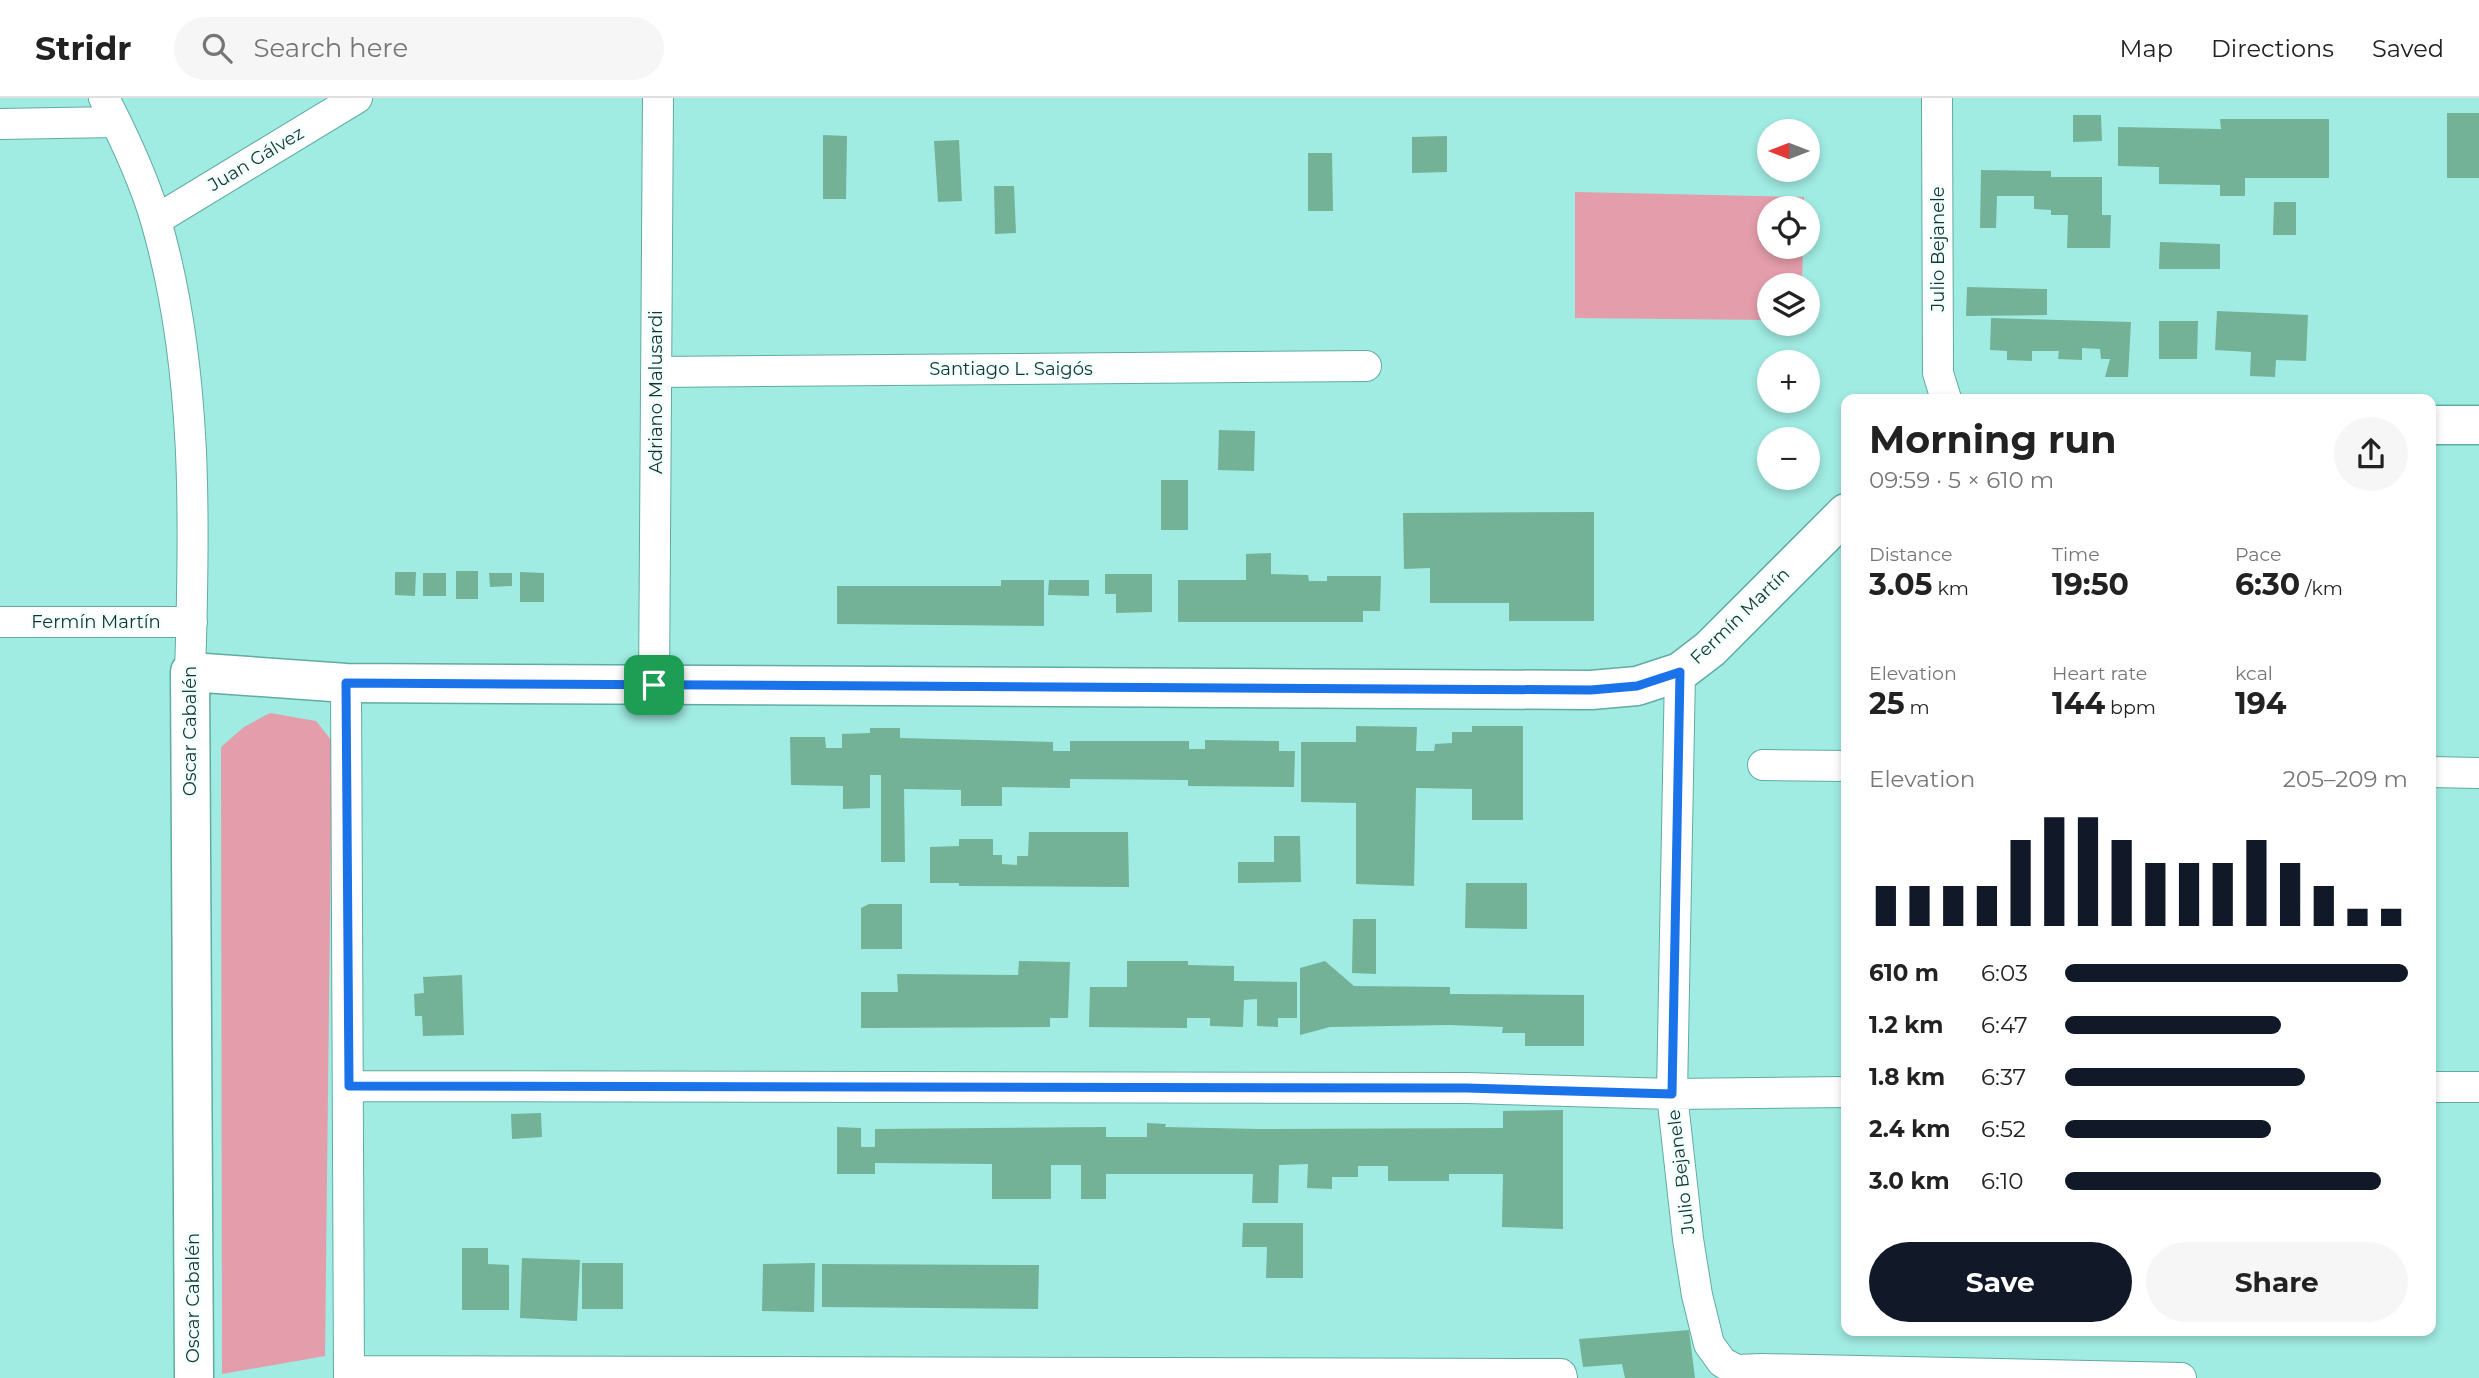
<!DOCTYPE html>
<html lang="en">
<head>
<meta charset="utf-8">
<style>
	:root { --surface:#fff; --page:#f6f6f6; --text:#222; --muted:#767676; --line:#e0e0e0; --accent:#111827 }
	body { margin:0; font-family:Montserrat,sans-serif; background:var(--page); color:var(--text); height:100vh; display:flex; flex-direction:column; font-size:26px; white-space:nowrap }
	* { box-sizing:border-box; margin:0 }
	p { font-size:23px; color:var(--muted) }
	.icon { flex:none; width:38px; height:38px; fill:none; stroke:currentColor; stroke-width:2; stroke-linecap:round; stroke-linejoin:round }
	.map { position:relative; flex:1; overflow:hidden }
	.panel { position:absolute; left:1841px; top:296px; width:595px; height:942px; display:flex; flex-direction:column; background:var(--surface); border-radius:14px; box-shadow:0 4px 10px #0003 }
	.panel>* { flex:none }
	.needle { width:46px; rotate:270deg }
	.controls { position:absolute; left:1757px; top:21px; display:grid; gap:14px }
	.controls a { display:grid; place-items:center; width:63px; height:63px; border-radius:50%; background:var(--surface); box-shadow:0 4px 10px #0003; font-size:35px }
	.pin { position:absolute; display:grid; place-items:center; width:60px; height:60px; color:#fff; margin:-30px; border-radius:14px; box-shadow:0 4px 10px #0006 }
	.round { display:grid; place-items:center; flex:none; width:74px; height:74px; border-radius:37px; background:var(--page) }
	.summary { display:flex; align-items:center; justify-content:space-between; height:119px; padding:0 28px }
	h1 { font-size:38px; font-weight:700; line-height:52px }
	.stats { display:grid; grid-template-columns:repeat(3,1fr); gap:10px; height:119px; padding:7px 28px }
	.stats div { display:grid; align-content:center }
	.stats b { font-size:30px; font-weight:700 }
	.stats small { font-size:19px; font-weight:400 }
	.stats p { font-size:19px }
	.chart { height:196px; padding:14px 28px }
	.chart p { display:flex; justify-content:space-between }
	.chart svg { width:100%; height:126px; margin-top:7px; stroke:var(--accent); stroke-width:6 }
	.primary-button { display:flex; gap:14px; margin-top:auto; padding:14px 28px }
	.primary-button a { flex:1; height:80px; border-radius:42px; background:var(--accent); color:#fff; font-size:28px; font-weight:700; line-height:80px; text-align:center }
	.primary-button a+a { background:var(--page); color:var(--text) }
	ul { padding:0 28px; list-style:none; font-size:23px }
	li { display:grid; grid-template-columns:112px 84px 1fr; align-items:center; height:52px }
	li i { height:18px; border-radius:9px; background:var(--accent) }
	header { display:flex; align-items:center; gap:42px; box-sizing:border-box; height:98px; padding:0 35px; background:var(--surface); border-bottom:2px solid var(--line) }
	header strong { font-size:33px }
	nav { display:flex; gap:38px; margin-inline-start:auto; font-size:24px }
	.search { width:490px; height:63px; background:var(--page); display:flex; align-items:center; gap:18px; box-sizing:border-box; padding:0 24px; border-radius:38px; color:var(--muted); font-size:26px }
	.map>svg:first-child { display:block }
</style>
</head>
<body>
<header>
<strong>Stridr</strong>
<div class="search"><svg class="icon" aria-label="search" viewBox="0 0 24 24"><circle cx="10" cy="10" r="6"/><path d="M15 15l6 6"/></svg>Search here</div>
<nav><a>Map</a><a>Directions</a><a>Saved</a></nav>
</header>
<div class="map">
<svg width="2479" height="1280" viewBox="0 0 2479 1280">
	<rect width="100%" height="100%" fill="#a0ebe2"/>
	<path fill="#e49dab" d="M1575,94L1804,99V110H1769V149H1803L1802,187H1769V222L1575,220Z
		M270,615L316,623L332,643L325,1258L222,1276L221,649L244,629Z"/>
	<path fill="#74b298" d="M2447,15H2479V80H2447Z
		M2073,17H2101L2102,43L2073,44Z
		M2220,21H2329V80H2245V98H2220V87L2159,86V69L2118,68V29L2221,31Z
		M823,37L847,38L846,101H823Z
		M1447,38V74L1412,75V39Z
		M959,42L962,103L938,104L934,43Z
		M1308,55H1332L1333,113H1308Z
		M1981,72L2051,73V79H2102V117H2111L2110,150H2067L2068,117H2051V112L2034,111V98H1997L1996,130H1980Z
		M994,88H1014L1016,135L995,136Z
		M2274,104H2296V137H2273Z
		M2160,144L2220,146V171H2159Z
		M1967,189L2047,191V217L1966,218Z
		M2217,213L2308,217L2306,263L2276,262L2275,279L2250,278L2251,254L2215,252Z
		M1991,220L2131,224L2128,279H2105L2110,261H2101L2100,251L2082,250V262L2058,261L2059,253H2032V263L2007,262V253L1990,252Z
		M2159,223H2198L2197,261H2159Z
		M1219,332L1255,333L1254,373L1218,372Z
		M1161,382H1188V432H1161Z
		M1594,414V523H1509V505H1430V470L1404,471L1403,415Z
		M1271,455V476L1308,477L1309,483H1327V478H1381L1380,513H1363V524H1178V482H1246V456Z
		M456,473H478V501H456Z
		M395,474H416L415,498L395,497Z
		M520,474L544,475V504H520Z
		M423,475H446V498H423Z
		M489,475H512V488L490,489Z
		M1105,476H1152V514L1116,515V496H1105Z
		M1001,482H1044V528L837,526V488H1001Z
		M1049,482H1089V498L1048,497Z
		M1356,628L1417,629L1416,653H1434L1435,646L1452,645V634H1472V628H1523V722H1472V691L1416,690L1414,788L1356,786V705L1301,704V644H1356Z
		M870,630H900V640L1053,644V653H1070V643H1189V651H1205V642L1279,643V653H1295L1294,689L1188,688V682L1070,681V690L1002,689V708H961V692L904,691L905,764H881V677H870V710L843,711V688L791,687L790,639H825L826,650H842V636L870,635Z
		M1029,734H1128L1129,789L959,788V785H930V749L959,748V741H993V757H1002V766L1017,767V758H1028Z
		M1274,738H1300L1301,784L1238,785V764H1274Z
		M1466,785H1527V831L1465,830Z
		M869,806H902V851H861V810Z
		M1353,821H1376V876L1352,875Z
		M1019,863L1070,864L1068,920H1050V929L861,930V894H898L897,876L1018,877Z
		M1127,863H1188V867L1234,868V883L1297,884V920H1278V929L1257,928V901L1244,902L1243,929L1210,928V920H1187V930L1089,929L1090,889H1127Z
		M1325,863L1354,888L1450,889V896L1584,897V948H1525V935H1502L1503,929L1449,927L1330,929L1300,937V870Z
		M462,877L464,937L423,938L422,918H415L414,896L424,895L423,879Z
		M1563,1012V1131L1502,1129L1503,1076H1449V1083H1388V1068H1358V1079H1332V1091L1307,1090L1308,1066L1279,1067L1278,1105H1252L1253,1076H1106V1101H1081V1067H1051V1101H992V1066L875,1065V1076H837V1029L861,1030V1049H875V1031L1106,1029V1039H1147V1025L1166,1026L1165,1029L1258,1031L1503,1030V1013Z
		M541,1015L542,1039L512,1041L511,1016Z
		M1243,1125H1303V1180H1266L1267,1149H1242Z
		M462,1150H488V1166L509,1167V1212H462Z
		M522,1160L580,1162L577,1223L520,1220Z
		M582,1165H623V1211H582Z
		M815,1165L814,1214L762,1213L763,1166Z
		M822,1166L1039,1167L1038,1211L822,1209Z
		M1689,1232L1695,1280H1625L1622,1266L1583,1269L1579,1241Z"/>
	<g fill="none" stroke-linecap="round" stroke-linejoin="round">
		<g stroke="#61aba3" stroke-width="32">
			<path id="minor" d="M104,0C124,39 144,81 156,123C198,268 195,425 190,574
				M1937,0L1938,275L1946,301
				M0,26L116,24
				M156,122L357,0
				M656,274L1366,268
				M0,524H192
				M1680,574L1672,996L1688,1141L1697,1197L1709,1246L1722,1264L1736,1272L1762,1271L1765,1280
				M346,585L349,1280
				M654,588L658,0
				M1763,667L1846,668
				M2431,674L2479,675
				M349,988L1467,990L1672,996L1846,994
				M2431,989H2479
				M1762,1271L2181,1280
				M349,1273L1561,1276L1562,1280"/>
		</g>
		<g stroke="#61aba3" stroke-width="41">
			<path id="secondary" d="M2431,327H2479
				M194,1280L190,574L346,585L1591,592L1637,588L1680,574L1710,551L1846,415"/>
		</g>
		<use href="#minor" stroke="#fff" stroke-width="30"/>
		<use href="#secondary" stroke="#fff" stroke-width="38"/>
	</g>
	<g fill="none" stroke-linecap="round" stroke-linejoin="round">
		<g stroke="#fff" stroke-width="14">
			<path id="route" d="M1680,574L1672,996L1467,990L349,988L346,585L1591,592L1637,588Z"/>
		</g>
		<use href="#route" stroke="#1a73e8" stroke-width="9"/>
	</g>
	<g text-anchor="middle" stroke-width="5" stroke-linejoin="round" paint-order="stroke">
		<g font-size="18" fill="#143430" stroke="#f1fffd">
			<text transform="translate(256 61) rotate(-31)" y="6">Juan Gálvez</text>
			<text transform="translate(1938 151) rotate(-90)" y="6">Julio Bejanele</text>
			<text x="1011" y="277">Santiago L. Saigós</text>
			<text transform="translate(656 294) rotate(-90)" y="6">Adriano Malusardi</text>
			<text transform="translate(1740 518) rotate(-44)" y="6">Fermín Martín</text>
			<text x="96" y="530">Fermín Martín</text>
			<text transform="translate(190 633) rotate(-90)" y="6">Oscar Cabalén</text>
			<text transform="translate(1681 1074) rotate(-97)" y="6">Julio Bejanele</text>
			<text transform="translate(193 1200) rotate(-90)" y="6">Oscar Cabalén</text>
		</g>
	</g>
</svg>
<div class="controls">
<a><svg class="needle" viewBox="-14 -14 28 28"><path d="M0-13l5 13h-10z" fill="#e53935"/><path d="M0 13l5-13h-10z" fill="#767676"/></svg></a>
<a><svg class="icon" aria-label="locate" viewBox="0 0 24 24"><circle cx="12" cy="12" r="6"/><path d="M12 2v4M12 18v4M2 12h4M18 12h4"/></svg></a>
<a><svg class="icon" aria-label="layers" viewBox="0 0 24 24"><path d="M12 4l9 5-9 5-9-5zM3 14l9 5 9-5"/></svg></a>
<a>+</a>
<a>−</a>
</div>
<div class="pin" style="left:654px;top:587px;background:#1e9e55"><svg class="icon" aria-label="arrive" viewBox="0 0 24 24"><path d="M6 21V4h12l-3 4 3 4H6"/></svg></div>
<section class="panel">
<div class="summary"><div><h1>Morning run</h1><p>09:59 · 5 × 610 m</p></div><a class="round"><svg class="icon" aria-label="share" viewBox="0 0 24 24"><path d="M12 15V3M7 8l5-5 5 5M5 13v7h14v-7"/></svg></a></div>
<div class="stats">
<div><p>Distance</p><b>3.05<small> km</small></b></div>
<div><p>Time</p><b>19:50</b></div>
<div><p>Pace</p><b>6:30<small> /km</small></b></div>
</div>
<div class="stats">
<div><p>Elevation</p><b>25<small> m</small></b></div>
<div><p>Heart rate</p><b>144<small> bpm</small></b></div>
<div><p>kcal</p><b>194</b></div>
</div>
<div class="chart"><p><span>Elevation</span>205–209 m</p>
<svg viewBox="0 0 160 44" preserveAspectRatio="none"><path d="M5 44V30M15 44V30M25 44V30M35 44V30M45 44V14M55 44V6M65 44V6M75 44V14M85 44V22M95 44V22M105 44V22M115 44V14M125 44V22M135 44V30M145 44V38M155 44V38"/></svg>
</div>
<ul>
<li><b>610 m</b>6:03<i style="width:100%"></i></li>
<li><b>1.2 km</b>6:47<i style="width:63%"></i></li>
<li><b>1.8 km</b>6:37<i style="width:70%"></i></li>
<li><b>2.4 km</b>6:52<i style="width:60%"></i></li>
<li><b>3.0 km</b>6:10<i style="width:92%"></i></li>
</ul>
<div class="primary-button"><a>Save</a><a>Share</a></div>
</section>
</div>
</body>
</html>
